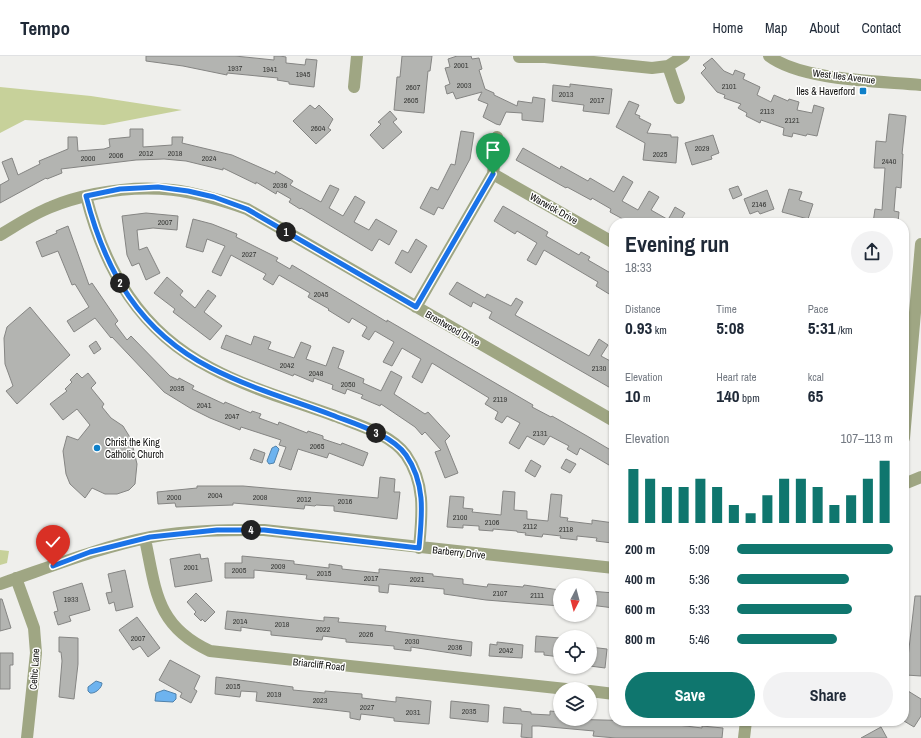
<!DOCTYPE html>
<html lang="en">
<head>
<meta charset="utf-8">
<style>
	:root { --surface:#fff; --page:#f2f2f3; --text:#1f2937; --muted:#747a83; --line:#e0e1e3; --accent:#0f766e }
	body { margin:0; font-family:"Archivo Narrow",sans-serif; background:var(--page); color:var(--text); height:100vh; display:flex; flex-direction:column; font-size:15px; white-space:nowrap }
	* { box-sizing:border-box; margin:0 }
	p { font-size:13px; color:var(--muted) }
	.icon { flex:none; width:22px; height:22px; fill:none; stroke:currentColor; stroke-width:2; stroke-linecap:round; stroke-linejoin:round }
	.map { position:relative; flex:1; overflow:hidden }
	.details { position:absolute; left:609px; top:162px; width:300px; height:508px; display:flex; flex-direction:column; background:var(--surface); border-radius:16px; box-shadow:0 1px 3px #0004 }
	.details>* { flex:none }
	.needle { width:26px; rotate:186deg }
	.tools { position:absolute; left:553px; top:522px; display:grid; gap:8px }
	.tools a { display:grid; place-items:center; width:44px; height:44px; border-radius:50%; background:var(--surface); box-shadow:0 1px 3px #0004; font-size:20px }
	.pin { position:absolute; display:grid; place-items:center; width:34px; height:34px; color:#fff; margin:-41px -17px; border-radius:50% 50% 50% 0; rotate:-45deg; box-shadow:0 0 4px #0007 }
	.pin .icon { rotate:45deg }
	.km { position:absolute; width:20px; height:20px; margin:-10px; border-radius:50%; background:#222; color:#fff; font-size:11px; line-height:20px; text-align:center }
	.round { display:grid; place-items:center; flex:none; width:42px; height:42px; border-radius:21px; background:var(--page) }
	.overview { display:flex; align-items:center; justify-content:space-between; height:68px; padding:0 16px }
	h1 { font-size:22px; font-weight:700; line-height:30px }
	.figures { display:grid; grid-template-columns:repeat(3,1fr); gap:6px; height:68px; padding:4px 16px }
	.figures div { display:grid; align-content:center }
	.figures b { font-size:17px; font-weight:700 }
	.figures small { font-size:11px; font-weight:400 }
	.figures p { font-size:11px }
	.chart { height:112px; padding:8px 16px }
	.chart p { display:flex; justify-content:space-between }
	.chart svg { width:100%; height:72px; margin-top:4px; stroke:var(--accent); stroke-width:6 }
	.button { display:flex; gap:8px; margin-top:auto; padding:8px 16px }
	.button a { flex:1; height:46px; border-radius:24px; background:var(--accent); color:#fff; font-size:16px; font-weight:700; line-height:46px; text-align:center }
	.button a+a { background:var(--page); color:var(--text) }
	ul { padding:0 16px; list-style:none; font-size:13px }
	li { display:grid; grid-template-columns:64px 48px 1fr; align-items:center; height:30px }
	li i { height:10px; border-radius:5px; background:var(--accent) }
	header { display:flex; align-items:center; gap:24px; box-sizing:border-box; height:56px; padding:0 20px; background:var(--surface); border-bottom:1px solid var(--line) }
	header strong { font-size:19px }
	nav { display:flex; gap:22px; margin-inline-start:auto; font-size:14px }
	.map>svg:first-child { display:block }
</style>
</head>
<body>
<header>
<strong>Tempo</strong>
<nav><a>Home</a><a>Map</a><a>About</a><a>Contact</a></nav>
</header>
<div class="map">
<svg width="921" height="682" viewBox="0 0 921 682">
	<rect width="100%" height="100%" fill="#efefec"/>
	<path fill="#c7d19a" d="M0,31L91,40L182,54L104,69L25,64L0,77Z
		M0,494L9,495L7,507L0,509Z"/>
	<path fill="#6db3ef" stroke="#5082ab" d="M276,390L279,393L274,407L269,408L267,405L272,392Z
		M96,625L102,627C102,632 95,638 90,637L88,635V631Z
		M164,634L176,638V643L173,646L155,645L156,637Z"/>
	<path fill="#b3b4b1" stroke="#858583" d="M146,0H235L274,4V0H280L286,1V7L305,9L306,3L317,4L314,31L289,28V26L277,24L278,22L227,17V19L183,10L146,5Z
		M402,0H432L430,15H428L424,57L394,54L397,21H400Z
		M457,0H471L472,3L479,2L482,13L479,14L485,33L494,37V39L517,50L518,45L532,47L533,41L545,43L543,66L522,64V57L506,56L500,69L496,68L483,61L488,48L478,44L482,36L456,43L453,36L447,38L445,30L450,28L445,12L450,11L448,3Z
		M712,2L724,15L733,19L735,14L745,18L743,23L760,31L757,39L771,46L774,39L788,45L789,43L799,46L797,54L812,57L814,49L824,52L817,80L807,78L806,80L793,77L792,81L783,79L784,72L761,64L760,67L746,60L747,57L738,52L741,48L724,42L725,39L717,36L701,17L706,12L703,9Z
		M570,28L612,33L609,58L583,55L584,49L552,45L553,29L570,31Z
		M629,45L639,49L635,58L640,60L639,62L651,68L647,77L671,79V81H678L676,107L643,104L645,87L616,71Z
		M310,49L315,53L319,49L333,63L328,72L331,74L316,88L293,65Z
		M390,55L397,63L393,66L402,76L383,93L370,79L381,68L378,66Z
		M889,58L906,60L902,98H903L901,132L896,131L894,155L899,156L898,167H873L875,153L882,154L885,112H874L876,85L886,86Z
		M130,73H143V91L172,89V81H183L182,87L232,99L275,118L276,115L293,125L290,129L321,146L330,129L339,133L329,152L343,160L355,140L365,146L354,166L369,174L376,163L397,175L389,189L379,183L372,195L301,152L300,153L289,146L291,143L277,135L276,138L256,126V128L223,112V114L186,105L164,103L136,104L61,113L62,117L47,123L46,122L0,147V129L9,124L2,106L12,102L18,119L40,108L39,105L68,93V81H77L78,95L104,93L110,91L109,83L130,81Z
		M461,75L474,77L470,103L443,153L438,151L434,159L420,152L431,131L438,134L451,108L455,109Z
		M713,79L719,97L711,100L712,103L692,109L685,87Z
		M523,92L560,113L561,110L588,125L590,122L614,136L623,120L633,126L622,145L638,154L649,135L659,141L651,154L674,167H630L610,156L611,153L592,142L591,144L567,131L566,132L516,104Z
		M738,130L742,139L733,143L729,133Z
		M789,133L802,136L799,144L813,148L808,163L782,156Z
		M767,134L774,153L760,158L758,155L750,158L744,143Z
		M503,150L548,176L546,180L579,199L581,196L590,201L588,204L614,219V241L596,230L598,226L544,194L536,209L527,204L537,187L517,175L515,178L494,165Z
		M675,151L685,157L679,167L669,162Z
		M146,157L178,160L177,174L153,172L137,174L139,194L147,191L160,217L146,224L139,207L132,210L127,199L122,160Z
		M193,163L212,168L237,178L236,181L278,202L276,205L290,213L292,209L387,266V264L533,349L532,351L551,361L552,360L587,380L614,396V412L580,392L577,399L567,393L569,390L550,380L544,389L527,380L519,393L509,387L520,367L507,360L502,367L495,363L498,356L485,348L489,342L432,307L422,327L412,321L421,303L402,292L392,310L383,306L394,286L375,275L369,284L362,280L367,271L352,262L349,267L328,254L329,253L308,241L310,237L279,219L273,229L263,223L266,218L231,199L221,220L212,216L225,190L207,183L203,196L186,191Z
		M68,170L89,229L92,227L118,265L115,268L127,284L131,280L170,320L178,324L179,322L194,330L192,333L224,348L225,346L251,357L252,355L261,358L259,362L278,369L279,366L307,377L308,375L323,380V383L341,389L342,387L368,397L363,410L329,397L327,402L298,393L291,414L279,410L286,391L279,389L281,384L241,371L240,374L210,362L190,352L164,336L112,281L111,282L95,262L74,276L67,265L89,251L75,228L72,229L58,195L42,201L36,186L57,177L56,175Z
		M416,183L427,190L411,217L395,207L402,194L408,197Z
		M167,221L183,235L180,239L195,252L208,234L216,240L204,256L222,270L210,284L173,256L175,253L154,237Z
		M457,226L485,242L487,238L511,250L516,242L523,246L515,259L589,300L599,283L608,289L601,300L614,307V334L489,262L492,256L473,246L471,251L449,238Z
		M30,251L70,299L17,348L6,335L13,330L5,308L4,282L7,271Z
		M226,279L251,289L254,280L271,286L268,293L294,302L301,286L311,290L306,303L326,310L333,291L344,295L338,312L364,323L363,327L381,335L391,315L402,321L394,338L425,358L428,356L450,380L445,385L458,417L445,422L435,396L441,394L425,376L422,379L415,371L381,348L380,350L361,342L363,339L347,333L345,338L332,333L333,329L314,322L313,326L294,318L293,320L221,292Z
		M96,285L101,293L94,298L89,290Z
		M77,317L82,322L88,317L96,327L91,332L104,348L102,351L111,362L123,370L131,383L137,408L135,428L129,434L117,438H105L92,432L85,442L70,428L66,418L63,395L67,380L78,384L90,369L77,353L63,364L50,348L67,335L65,333L72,326L70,324Z
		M254,393L265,397L262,407L250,403Z
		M566,403L576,408L570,417L561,412Z
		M531,404L541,410L535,421L525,415Z
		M380,421L395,423L394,436H400L397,463L334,455V450L316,449L315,450L305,449L304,453L233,447V449L176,451L175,447L158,448L157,436L197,432V430H243L378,442Z
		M503,435L515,436L514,454L527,455V463L548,465L551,438L562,439L560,461L568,462L567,465L592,468V464L614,467L612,487L596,485L597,482L577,480V484L560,482L561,480L543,478L542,481L525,479L526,477L517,476V475L493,473V475L479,474V470L463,469V472L447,471L450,440L464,441L463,452L473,453L472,456L501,459Z
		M200,498L201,503L208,502L212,525L175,531L170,503Z
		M242,500L294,505V508L329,512V508L342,510V513L379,517V513L433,518V520L463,523V528L487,531L488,528L523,531L524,529L560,534V550L486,544L444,538V533L389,528L388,537L379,536V530L306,523L307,519L254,514V522H225V507H242Z
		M125,514L133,551L116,555L114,546L109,548L106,537L112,536L108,518Z
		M82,527L90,554L69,560L71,565L58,569L54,556L58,555L53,536Z
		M590,535L614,537V552L590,549Z
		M196,537L215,556L205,566L202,563L201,565L194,558L196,556L187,546Z
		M915,540H921V620L906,619Z
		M0,543H2L11,572L0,575Z
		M227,555L324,565V561L339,562L338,566L386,570L385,575L472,586L471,600L411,591V595L394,593V590L346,586V583L323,580L322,584L271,579V575L254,573L241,571V575L225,573Z
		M137,561L160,592L148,601L140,590L133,594L119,574Z
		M536,580L560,582V601L544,599V596H535Z
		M59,581L78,582V608L74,643L59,641L62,605L61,596H59Z
		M497,586L523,589L522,602L489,600L490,588L497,589Z
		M590,591L607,593L605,612L590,610Z
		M0,597H13V609H10V633H0Z
		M170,604L200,620L194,633L197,635L191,647L180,641L182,637L159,624Z
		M216,621L293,631V634L325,637V635L362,638V642L396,646V641L431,645L429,668L394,665V662L361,658L360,664L350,662V656L256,645L257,636L241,635L240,641L215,638Z
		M908,635L921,643V660L914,671L904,665V642Z
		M451,645L489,649L488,666L450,662Z
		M504,651L521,653V655L531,656V658L550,659V655L560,656V663L645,665L702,672V670L723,672L722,682H616L593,680L594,675L539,670H532V682L521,681L522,668L503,667Z
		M881,671L887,682H861Z"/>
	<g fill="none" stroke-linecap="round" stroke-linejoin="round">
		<path stroke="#9fa683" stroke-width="12" d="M769,0C802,25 880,25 921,29
			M519,1H545L652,12L668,10L684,0
			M668,10L679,42
			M354,31L357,0
			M493,118L614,187
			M86,140C105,215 141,276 211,312C250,333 294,345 335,360C358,369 391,378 406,399C426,428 422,459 419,492
			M0,179C17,169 33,158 51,151C65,145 80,141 95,138C153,126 192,134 247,153L614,365
			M416,251L493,118L497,81
			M904,382L921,188
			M904,428L921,421
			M145,483C156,535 156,570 210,595L566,633
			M16,522L34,572L36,597L27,682
			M0,528C50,511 100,491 151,481C189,474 226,474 264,474L614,512
			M590,635L614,638
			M744,682L746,665"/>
	</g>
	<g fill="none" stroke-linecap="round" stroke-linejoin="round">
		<g stroke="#fff" stroke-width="8">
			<path id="route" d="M53,510L90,496L150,481L217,474H264L419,492C422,459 426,428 406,399C391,378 355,368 332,359C292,344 250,332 211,312C140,276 105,215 86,140L120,133L158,131L188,135L214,141L247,153L416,251L493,118"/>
		</g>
		<use href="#route" stroke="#1a73e8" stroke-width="5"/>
	</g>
	<g fill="#0f80c9" stroke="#fffffe" stroke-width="1.5">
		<rect x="859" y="31" width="8" height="8" rx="2"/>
		<circle cx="97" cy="392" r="4"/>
	</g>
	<g text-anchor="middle" stroke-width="3" stroke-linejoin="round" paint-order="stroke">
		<g font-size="8" fill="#373836">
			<text x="461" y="12">2001</text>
			<text x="235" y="15">1937</text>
			<text x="270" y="16">1941</text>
			<text x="303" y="21">1945</text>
			<text x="464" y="32">2003</text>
			<text x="729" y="33">2101</text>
			<text x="413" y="34">2607</text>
			<text x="566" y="41">2013</text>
			<text x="411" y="47">2605</text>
			<text x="597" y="47">2017</text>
			<text x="767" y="58">2113</text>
			<text x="792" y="67">2121</text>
			<text x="318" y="75">2604</text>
			<text x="702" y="95">2029</text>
			<text x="146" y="100">2012</text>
			<text x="175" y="100">2018</text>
			<text x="660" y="101">2025</text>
			<text x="116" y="102">2006</text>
			<text x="88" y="105">2000</text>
			<text x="209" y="105">2024</text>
			<text x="889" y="108">2440</text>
			<text x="280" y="132">2036</text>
			<text x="759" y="151">2146</text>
			<text x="165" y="169">2007</text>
			<text x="249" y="201">2027</text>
			<text x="321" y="241">2045</text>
			<text x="287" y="312">2042</text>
			<text x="599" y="315">2130</text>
			<text x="316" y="320">2048</text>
			<text x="348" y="331">2050</text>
			<text x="177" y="335">2035</text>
			<text x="500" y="346">2119</text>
			<text x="204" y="352">2041</text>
			<text x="232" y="363">2047</text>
			<text x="540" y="380">2131</text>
			<text x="317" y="393">2065</text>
			<text x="215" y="442">2004</text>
			<text x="174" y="444">2000</text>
			<text x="260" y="444">2008</text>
			<text x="304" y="446">2012</text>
			<text x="345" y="448">2016</text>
			<text x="460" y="464">2100</text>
			<text x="492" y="469">2106</text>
			<text x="530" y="473">2112</text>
			<text x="566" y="476">2118</text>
			<text x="278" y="513">2009</text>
			<text x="191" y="514">2001</text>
			<text x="239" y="517">2005</text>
			<text x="324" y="520">2015</text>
			<text x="371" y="525">2017</text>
			<text x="417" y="526">2021</text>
			<text x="500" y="540">2107</text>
			<text x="537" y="542">2111</text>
			<text x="71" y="546">1933</text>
			<text x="240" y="568">2014</text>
			<text x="282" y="571">2018</text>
			<text x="323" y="576">2022</text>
			<text x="366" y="581">2026</text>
			<text x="138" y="585">2007</text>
			<text x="412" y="588">2030</text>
			<text x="455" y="594">2036</text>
			<text x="506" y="597">2042</text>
			<text x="233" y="633">2015</text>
			<text x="274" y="641">2019</text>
			<text x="320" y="647">2023</text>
			<text x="367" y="654">2027</text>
			<text x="469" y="658">2035</text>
			<text x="413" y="659">2031</text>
		</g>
		<g font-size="10" fill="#0e0e0d" stroke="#fffffe">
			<text transform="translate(844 20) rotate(7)" y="4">West Iles Avenue</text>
			<text transform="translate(554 152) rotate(29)" y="4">Warwick Drive</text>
			<text transform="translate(453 272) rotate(30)" y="4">Brentwood Drive</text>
			<text transform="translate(459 496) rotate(6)" y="4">Barberry Drive</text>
			<text transform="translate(319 608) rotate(6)" y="4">Briarcliff Road</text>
			<text transform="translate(34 613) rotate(-86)" y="4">Celtic Lane</text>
		</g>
		<g font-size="10" fill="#0e0e0d" stroke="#fffffe" text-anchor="end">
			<text x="855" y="39">Iles &amp; Haverford</text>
			<text x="105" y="390" text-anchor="start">Christ the King<tspan x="105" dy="12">Catholic Church</tspan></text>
		</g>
	</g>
</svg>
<div class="tools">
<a><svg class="needle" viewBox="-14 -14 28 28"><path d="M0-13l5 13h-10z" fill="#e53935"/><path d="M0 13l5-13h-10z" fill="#747a83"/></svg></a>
<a><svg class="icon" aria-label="locate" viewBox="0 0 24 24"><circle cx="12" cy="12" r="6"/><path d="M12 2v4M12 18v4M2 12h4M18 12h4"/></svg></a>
<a><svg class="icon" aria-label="layers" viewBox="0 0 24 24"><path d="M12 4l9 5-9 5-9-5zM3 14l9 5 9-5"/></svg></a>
</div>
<div class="pin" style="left:493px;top:118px;background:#1e9e55"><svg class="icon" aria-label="arrive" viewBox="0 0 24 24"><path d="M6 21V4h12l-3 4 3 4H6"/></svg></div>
<div class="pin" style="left:53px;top:510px;background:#d93025"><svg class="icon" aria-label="check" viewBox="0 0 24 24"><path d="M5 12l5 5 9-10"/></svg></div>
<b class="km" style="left:286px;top:176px">1</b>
<b class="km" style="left:120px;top:227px">2</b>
<b class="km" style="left:376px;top:377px">3</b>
<b class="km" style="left:251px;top:474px">4</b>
<section class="details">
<div class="overview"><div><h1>Evening run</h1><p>18:33</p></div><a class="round"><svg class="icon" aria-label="share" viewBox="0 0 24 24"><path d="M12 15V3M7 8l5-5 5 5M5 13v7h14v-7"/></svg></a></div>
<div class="figures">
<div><p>Distance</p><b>0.93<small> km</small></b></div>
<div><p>Time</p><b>5:08</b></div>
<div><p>Pace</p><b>5:31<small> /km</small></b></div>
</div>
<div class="figures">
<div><p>Elevation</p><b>10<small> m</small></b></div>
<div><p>Heart rate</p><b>140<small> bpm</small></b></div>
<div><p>kcal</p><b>65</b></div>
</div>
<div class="chart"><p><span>Elevation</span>107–113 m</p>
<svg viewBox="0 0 160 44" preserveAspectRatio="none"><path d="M5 44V11M15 44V17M25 44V22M35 44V22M45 44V17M55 44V22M65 44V33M75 44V38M85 44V27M95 44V17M105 44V17M115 44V22M125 44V33M135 44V27M145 44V17M155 44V6"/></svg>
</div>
<ul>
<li><b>200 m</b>5:09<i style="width:100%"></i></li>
<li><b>400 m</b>5:36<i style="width:72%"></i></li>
<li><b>600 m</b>5:33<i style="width:74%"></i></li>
<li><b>800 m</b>5:46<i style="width:64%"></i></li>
</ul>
<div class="button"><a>Save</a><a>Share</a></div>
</section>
</div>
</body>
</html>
